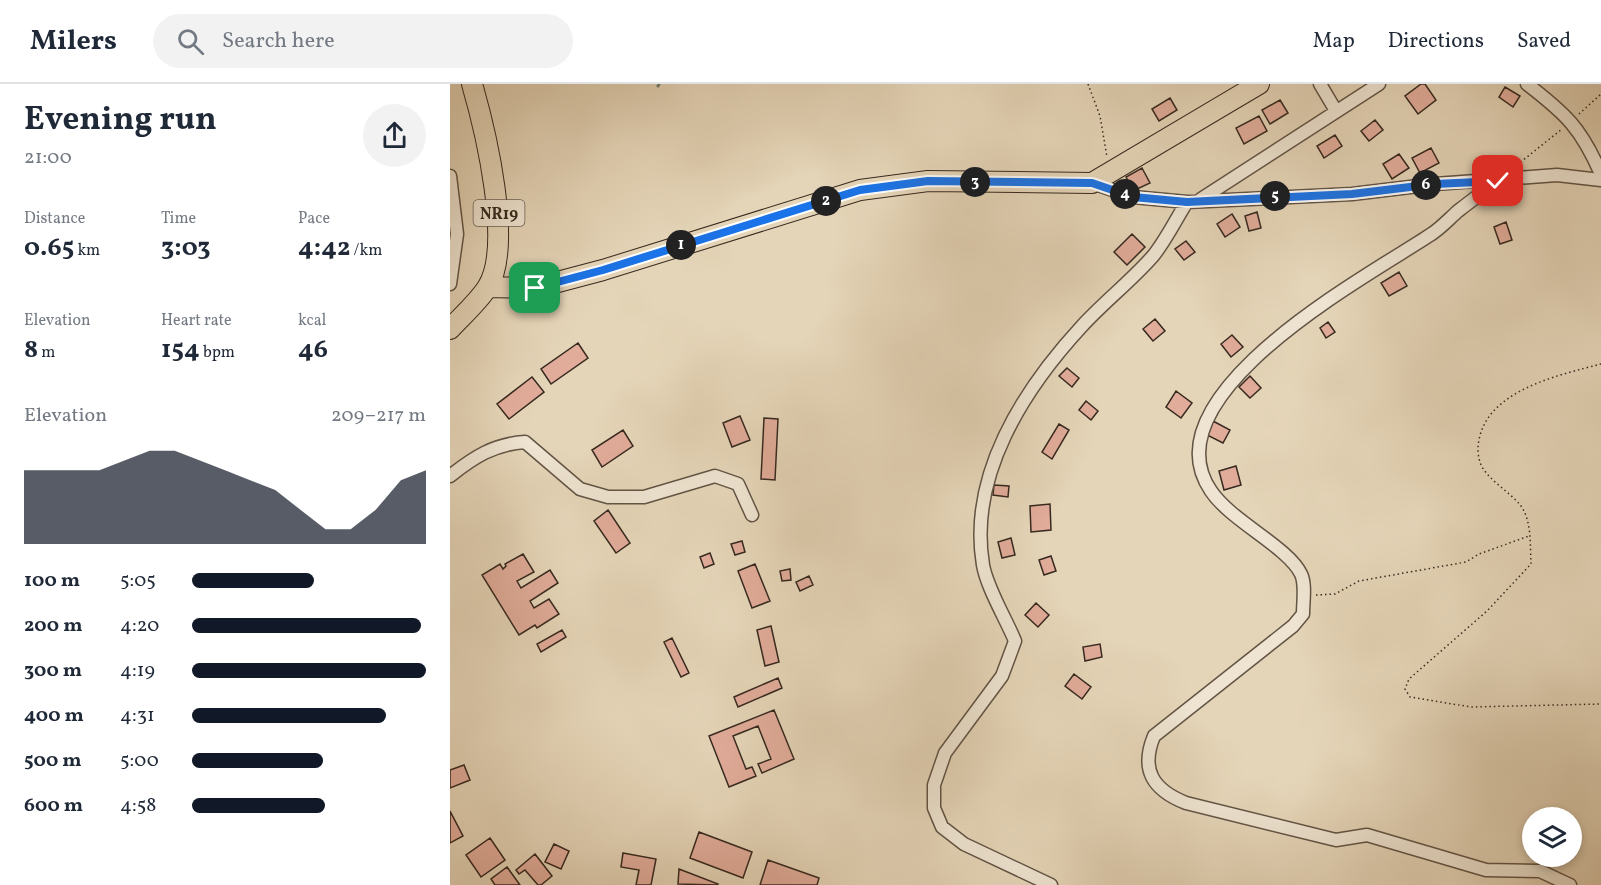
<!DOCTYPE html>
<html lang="en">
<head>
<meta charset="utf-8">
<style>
	:root { --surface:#fff; --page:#f2f2f3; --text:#1f2937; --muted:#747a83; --line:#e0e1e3; --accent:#111827 }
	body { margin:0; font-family:Vollkorn,serif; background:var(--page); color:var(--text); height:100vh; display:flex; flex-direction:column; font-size:22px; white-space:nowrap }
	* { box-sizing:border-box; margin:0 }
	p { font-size:20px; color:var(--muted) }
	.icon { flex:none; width:33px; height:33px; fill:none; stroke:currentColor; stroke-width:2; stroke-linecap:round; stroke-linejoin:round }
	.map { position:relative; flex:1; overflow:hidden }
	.panel { display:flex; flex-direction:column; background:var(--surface); width:450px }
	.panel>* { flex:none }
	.buttons { position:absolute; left:1072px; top:723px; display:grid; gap:12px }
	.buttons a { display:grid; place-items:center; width:60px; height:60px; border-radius:50%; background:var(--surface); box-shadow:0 3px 9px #0003; font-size:30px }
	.pin { position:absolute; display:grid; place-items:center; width:51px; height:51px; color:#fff; margin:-26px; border-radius:12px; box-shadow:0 3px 9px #0006 }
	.km { position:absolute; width:30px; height:30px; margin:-15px; border-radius:50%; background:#222; color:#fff; font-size:16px; line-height:30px; text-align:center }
	.round { display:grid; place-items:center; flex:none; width:63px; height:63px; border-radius:32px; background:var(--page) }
	.headline { display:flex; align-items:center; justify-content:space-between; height:102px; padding:0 24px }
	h1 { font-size:33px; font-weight:700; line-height:45px }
	.metrics { display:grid; grid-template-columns:repeat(3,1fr); gap:9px; height:102px; padding:6px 24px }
	.metrics div { display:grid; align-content:center }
	.metrics b { font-size:26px; font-weight:700 }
	.metrics small { font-size:16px; font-weight:400 }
	.metrics p { font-size:16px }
	.chart { height:168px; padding:12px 24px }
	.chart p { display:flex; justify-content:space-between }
	.chart svg { width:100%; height:108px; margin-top:6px; fill:var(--accent); opacity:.7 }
	ul { padding:0 24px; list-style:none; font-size:20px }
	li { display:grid; grid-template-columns:96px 72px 1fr; align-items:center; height:45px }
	li i { height:15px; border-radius:8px; background:var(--accent) }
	header { display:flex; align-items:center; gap:36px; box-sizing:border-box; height:84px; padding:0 30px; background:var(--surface); border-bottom:2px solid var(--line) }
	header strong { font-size:28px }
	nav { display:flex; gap:33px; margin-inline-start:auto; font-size:21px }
	.search { width:420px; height:54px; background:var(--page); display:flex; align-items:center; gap:15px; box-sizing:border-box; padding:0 21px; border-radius:33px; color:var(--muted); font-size:22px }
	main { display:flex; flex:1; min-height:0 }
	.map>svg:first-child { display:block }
</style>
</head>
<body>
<header>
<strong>Milers</strong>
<div class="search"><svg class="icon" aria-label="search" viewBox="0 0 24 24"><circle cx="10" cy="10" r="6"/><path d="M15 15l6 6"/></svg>Search here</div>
<nav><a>Map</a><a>Directions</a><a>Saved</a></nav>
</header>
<main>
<section class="panel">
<div class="headline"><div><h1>Evening run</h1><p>21:00</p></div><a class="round"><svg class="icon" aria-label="share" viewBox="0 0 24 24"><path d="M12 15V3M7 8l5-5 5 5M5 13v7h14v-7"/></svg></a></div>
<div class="metrics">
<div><p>Distance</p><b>0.65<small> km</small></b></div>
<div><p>Time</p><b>3:03</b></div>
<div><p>Pace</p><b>4:42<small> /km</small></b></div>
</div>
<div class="metrics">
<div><p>Elevation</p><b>8<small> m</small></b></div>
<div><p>Heart rate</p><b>154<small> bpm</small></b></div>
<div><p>kcal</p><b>46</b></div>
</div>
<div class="chart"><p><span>Elevation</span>209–217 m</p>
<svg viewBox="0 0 160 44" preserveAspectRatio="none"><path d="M0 44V14L10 14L20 14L30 14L40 10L50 6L60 6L70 10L80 14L90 18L100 22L110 30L120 38L130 38L140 30L150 18L160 14V44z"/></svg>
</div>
<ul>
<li><b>100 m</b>5:05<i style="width:52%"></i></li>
<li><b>200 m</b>4:20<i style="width:98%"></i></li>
<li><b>300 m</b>4:19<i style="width:100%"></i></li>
<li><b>400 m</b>4:31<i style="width:83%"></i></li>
<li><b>500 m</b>5:00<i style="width:56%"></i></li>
<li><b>600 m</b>4:58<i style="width:57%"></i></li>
</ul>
</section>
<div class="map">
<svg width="1151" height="801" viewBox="0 0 1151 801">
	<rect width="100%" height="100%" fill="#e5d5b8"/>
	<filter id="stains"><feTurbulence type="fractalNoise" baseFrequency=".00333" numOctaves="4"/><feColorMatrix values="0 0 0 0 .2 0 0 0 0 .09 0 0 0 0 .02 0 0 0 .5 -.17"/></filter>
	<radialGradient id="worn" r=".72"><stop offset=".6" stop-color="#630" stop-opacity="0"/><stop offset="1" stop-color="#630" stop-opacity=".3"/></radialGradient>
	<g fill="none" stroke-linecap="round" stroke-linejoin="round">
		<path stroke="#707f73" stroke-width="3" d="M208,2L209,0"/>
	</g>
	<path fill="#e1ac9a" stroke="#36291f" stroke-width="1.5" d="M971,0H975L986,16L968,30L955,12Z
		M1055,3L1070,12L1063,23L1049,13Z
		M720,14L727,26L709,37L702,25Z
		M830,16L838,29L820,40L812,26Z
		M809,32L817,47L794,60L786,44Z
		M925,36L933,46L919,57L911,47Z
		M885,51L892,62L874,74L867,62Z
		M981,64L989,79L970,89L962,74Z
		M949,70L959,84L942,95L933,80Z
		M692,84L700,99L683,107L676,93Z
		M807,128L811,144L799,147L795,132Z
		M782,130L790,143L775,153L767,140Z
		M1056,138L1062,156L1050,160L1044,143Z
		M682,150L695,163L677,181L664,168Z
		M736,157L745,168L734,176L725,165Z
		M949,188L957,202L939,212L931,199Z
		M705,235L715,247L703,257L693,245Z
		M878,238L885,248L876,254L870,244Z
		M782,251L793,263L781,273L771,260Z
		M128,259L138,274L101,300L91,285Z
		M617,284L629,294L622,303L609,292Z
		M800,292L811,304L800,314L789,303Z
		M82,293L94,308L59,335L47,320Z
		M726,307L742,319L731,334L716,323Z
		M636,317L648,327L641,336L629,326Z
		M290,332L300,356L282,363L273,339Z
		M314,334L328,335L325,396L311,395Z
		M763,337L780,346L773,359L757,351Z
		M609,340L619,346L602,375L592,368Z
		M173,346L183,362L152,383L142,366Z
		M786,382L791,401L774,406L769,387Z
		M544,401L559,402L558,413L543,411Z
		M600,420L601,446L581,448L580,422Z
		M158,426L180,459L166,469L144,437Z
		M561,454L565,471L552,474L548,458Z
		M292,457L295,468L285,471L281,460Z
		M260,469L264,480L254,484L250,473Z
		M73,470L84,488L67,497L71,504L100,486L108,499L80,517L84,524L99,515L109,530L87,544L85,541L69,551L32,491L50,480L53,485L56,482L55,480Z
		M601,472L606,487L594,491L589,476Z
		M305,480L320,517L302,524L288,487Z
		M340,485L341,496L332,497L330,487Z
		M359,492L363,501L350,507L346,498Z
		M586,519L599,531L588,543L575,531Z
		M321,542L329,578L315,582L307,546Z
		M112,546L116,553L91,568L87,560Z
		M222,554L239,589L231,593L214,558Z
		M650,560L652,573L635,577L633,563Z
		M624,590L641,603L632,615L615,602Z
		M328,594L332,604L288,623L284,613Z
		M324,626L344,675L312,689L308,680L321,675L308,642L283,652L296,685L302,683L306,692L279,703L259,652Z
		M14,681L20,696L0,704V686Z
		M0,727L13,752L0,759Z
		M249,748L302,768L293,794L240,774Z
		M40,754L55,776L31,793L16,771Z
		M104,760L119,767L111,785L95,778Z
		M173,769L206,775L201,801H186L189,786L171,783Z
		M85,770L102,792L91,801H88L75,786L69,790L66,786Z
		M318,776L369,794L367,801H310Z
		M57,783L70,801H45L41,795Z
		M229,785L268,800L267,801L228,800Z"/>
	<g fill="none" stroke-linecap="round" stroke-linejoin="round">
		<g stroke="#625445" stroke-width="15">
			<path id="minor" d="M870,0L886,27
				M1077,0C1116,30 1131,44 1151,90
				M0,92L7,150L0,200
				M1048,97C1034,107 1021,117 1008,127C999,135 990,145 980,151C918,192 695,311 761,407C781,437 838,463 851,490C856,500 853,518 853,530L843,542L704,652C690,686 703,706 736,719L886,756L917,751L1036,786L1090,787L1120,801
				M642,99L683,113L737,118L902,110L985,100L1107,91L1151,96
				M751,115L929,0
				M0,392C24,373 44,360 75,358L130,405L158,413H194L265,392L288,400L302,431
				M601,801L514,760L492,743L484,724V701L495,669L552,592L565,557C556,535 537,504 533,481C518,392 573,306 632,242C654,218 681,197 703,172C716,156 726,135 737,118"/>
		</g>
		<g stroke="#36291f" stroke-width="22">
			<path id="primary" d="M38,203L85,204L153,186L410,106L478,97L642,99L809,0
				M0,245C12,232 27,219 37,204C64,163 35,45 22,0"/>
		</g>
		<path stroke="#36291f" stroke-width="1.5" stroke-dasharray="1.5 3" stroke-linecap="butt" d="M638,0L650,32L657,73
			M1129,30L1151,10
			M1067,81L1112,45
			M1151,280C1109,291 1038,306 1029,356C1027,365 1028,375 1032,383C1041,398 1060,408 1071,422C1082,437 1080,463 1081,480L1037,527L959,595L955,605L960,613L1021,623L1151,620
			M866,511L885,510L909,497L1016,478L1029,470L1079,452"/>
		<use href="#minor" stroke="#eee4d1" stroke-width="12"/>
		<use href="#primary" stroke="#e5d5b8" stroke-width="20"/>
	</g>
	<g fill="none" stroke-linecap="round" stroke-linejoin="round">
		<g stroke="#fff" stroke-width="12">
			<path id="route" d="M85,204L153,186L410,106L478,97L642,99L683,113L737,118L902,110L985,100L1048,97"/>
		</g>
		<use href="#route" stroke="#1a73e8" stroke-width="8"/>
	</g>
	<g text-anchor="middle" stroke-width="6" stroke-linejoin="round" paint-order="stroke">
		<rect fill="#eee4d1" stroke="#6d6154" stroke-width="1.5" x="23.5" y="116" width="51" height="26" rx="4.5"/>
		<g font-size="16" font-weight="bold" fill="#36291f">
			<text x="49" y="135">NR19</text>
		</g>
	</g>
	<rect width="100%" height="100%" filter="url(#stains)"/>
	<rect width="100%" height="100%" fill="url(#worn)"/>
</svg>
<div class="buttons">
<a><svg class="icon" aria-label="layers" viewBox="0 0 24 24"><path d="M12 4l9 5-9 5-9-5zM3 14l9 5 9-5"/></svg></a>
</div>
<div class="pin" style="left:85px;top:204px;background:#1e9e55"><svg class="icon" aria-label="arrive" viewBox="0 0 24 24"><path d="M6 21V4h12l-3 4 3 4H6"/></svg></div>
<div class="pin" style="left:1048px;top:97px;background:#d93025"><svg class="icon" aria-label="check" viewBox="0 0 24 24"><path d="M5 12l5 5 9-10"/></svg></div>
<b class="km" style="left:231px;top:161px">1</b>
<b class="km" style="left:376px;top:117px">2</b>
<b class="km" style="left:525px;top:98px">3</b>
<b class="km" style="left:675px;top:110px">4</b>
<b class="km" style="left:825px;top:112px">5</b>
<b class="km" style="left:976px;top:101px">6</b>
</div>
</main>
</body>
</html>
